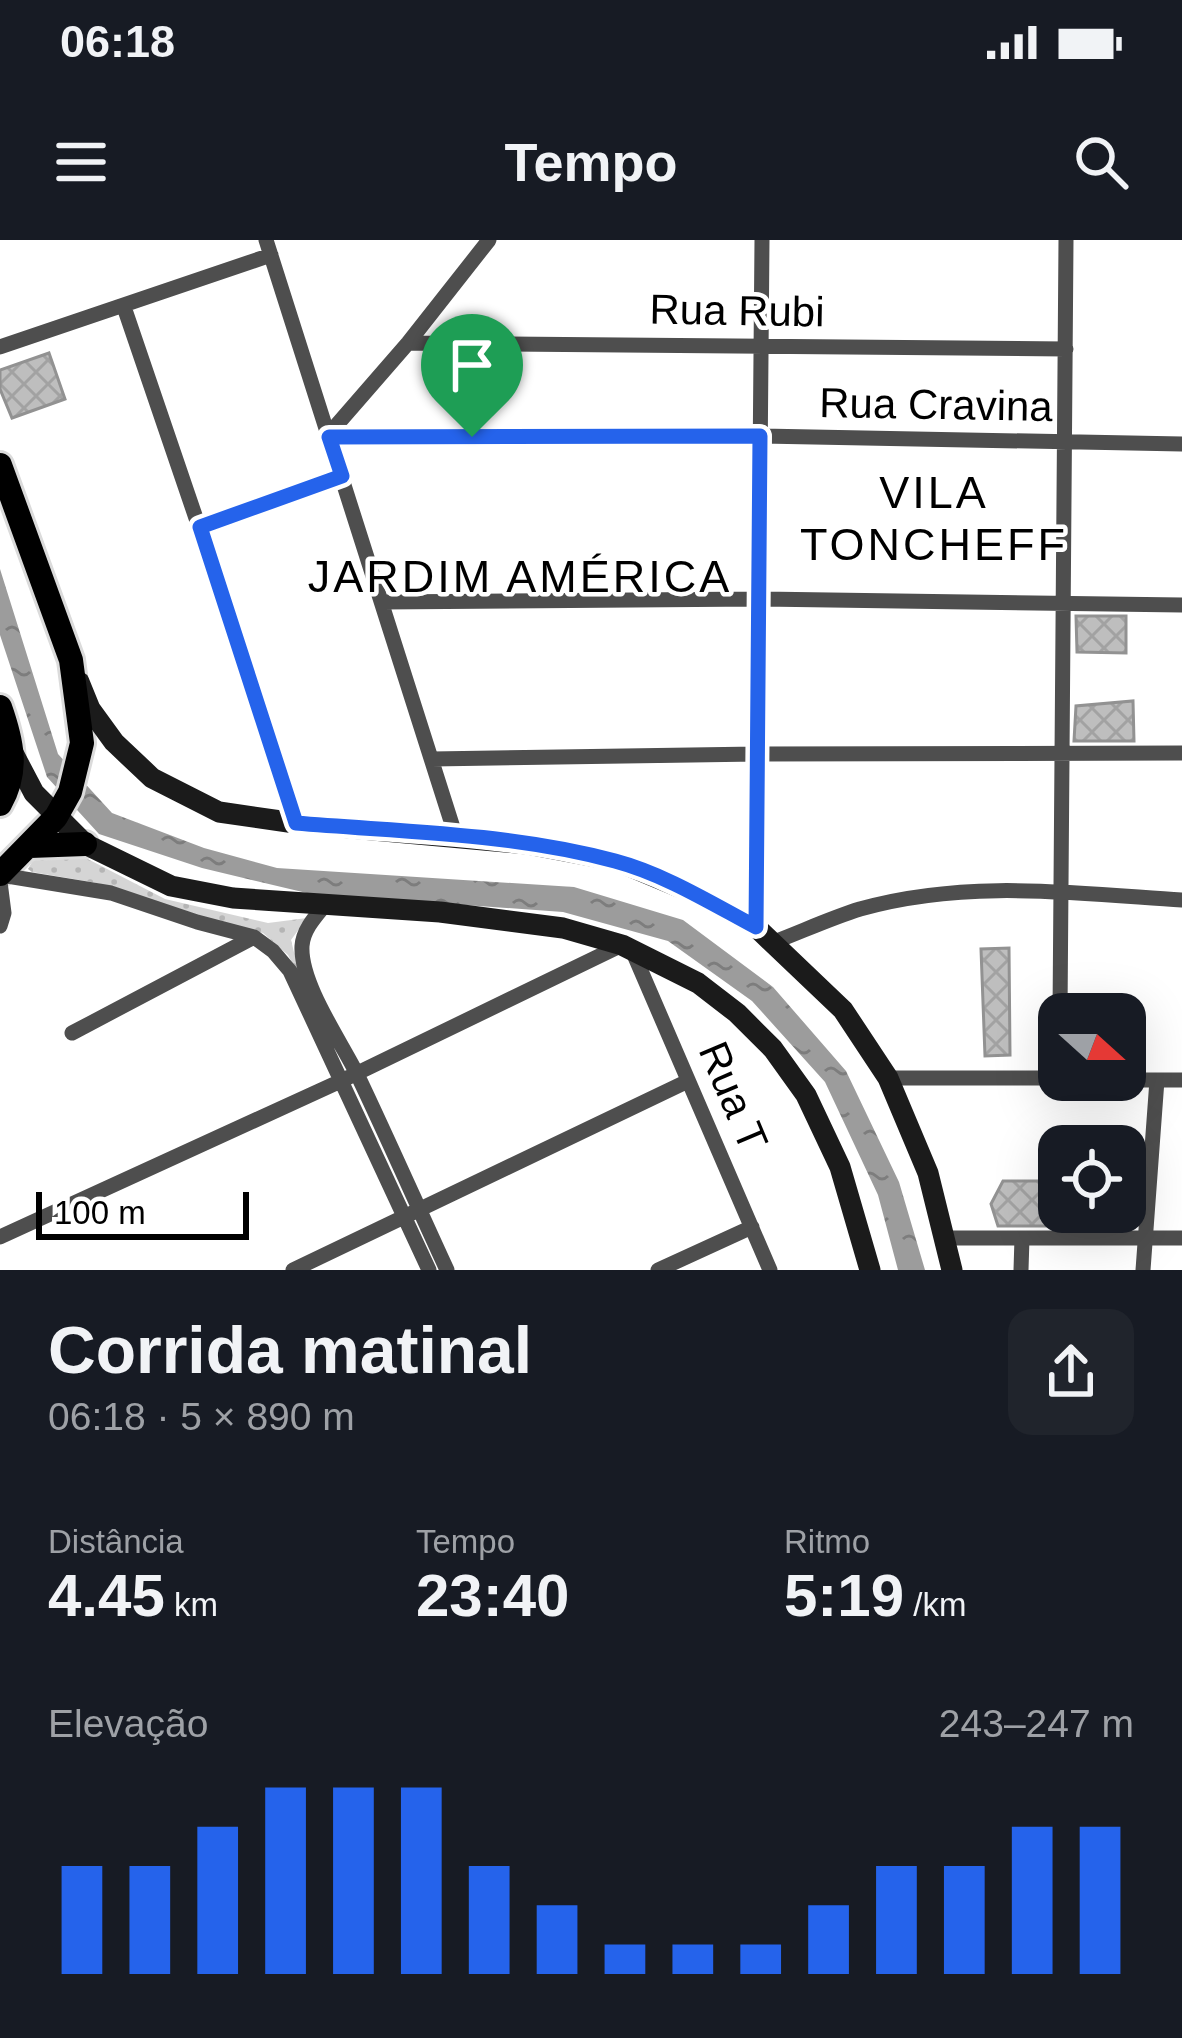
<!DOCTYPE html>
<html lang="pt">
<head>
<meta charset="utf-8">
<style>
	:root { --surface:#171b24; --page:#20242c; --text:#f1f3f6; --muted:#9ea1a6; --accent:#2563eb }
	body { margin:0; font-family:Helvetica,sans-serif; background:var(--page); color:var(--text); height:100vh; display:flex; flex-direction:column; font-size:45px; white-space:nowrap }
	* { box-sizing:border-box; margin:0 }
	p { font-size:39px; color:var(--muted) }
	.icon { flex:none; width:66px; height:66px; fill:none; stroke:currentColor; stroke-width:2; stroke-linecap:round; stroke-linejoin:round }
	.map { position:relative; height:1030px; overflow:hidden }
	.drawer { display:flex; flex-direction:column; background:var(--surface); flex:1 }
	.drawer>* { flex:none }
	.needle { width:78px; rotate:111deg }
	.buttons { position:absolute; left:1038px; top:753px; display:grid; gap:24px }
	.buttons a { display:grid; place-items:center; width:108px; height:108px; border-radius:24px; background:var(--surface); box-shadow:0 12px 48px #0002; font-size:60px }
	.scale { position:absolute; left:36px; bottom:30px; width:213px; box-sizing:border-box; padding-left:12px; border:6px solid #000; border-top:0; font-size:33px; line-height:42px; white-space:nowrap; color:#000; -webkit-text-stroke:9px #fff; paint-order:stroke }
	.pin { position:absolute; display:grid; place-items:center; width:102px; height:102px; color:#fff; margin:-123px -51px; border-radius:50% 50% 50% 0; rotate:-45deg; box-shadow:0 0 12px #0007 }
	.pin .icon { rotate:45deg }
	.round { display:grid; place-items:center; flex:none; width:126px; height:126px; border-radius:24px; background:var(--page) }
	.summary { display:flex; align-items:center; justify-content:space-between; height:204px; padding:0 48px }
	h1 { font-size:66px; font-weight:600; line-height:90px }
	.metrics { display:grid; grid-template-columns:repeat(3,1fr); gap:18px; height:204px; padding:12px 48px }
	.metrics div { display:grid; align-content:center }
	.metrics b { font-size:60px; font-weight:600 }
	.metrics small { font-size:33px; font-weight:400 }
	.metrics p { font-size:33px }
	.chart { height:336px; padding:24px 48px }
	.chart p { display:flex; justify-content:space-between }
	.chart svg { width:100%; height:216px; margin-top:12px; stroke:var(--accent); stroke-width:6 }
	.status { display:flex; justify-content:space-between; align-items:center; height:84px; padding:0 60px; background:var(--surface); direction:ltr }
	.status svg { height:33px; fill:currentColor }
	header { display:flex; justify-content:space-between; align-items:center; height:156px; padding:0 48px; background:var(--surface); font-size:54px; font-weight:600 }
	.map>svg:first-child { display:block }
</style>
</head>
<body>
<div class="status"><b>06:18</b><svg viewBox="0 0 49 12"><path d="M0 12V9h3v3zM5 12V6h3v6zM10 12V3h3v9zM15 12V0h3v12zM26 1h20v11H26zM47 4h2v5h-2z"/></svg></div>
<header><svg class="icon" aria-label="menu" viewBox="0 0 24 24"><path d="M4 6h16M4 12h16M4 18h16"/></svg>Tempo<svg class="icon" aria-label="search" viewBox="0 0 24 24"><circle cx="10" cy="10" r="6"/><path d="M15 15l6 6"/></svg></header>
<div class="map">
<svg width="1182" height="1030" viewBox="0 0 1182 1030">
	<defs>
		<pattern id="grass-dots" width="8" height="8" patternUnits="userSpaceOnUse" patternTransform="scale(3)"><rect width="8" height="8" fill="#d5d5d5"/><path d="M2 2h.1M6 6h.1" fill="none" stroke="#b5b5b5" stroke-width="1.8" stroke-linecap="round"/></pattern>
		<pattern id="water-ripples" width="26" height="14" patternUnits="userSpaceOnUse" patternTransform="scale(3)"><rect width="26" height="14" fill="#9c9c9c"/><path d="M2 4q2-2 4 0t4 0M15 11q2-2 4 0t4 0" fill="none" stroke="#7d7d7d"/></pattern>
		<pattern id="building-cross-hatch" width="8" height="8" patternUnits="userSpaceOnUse" patternTransform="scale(3)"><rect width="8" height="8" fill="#bebebe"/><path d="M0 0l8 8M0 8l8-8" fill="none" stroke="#a2a2a2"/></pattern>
	</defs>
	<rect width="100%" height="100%" fill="#fff"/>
	<path fill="url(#grass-dots)" d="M43,615H80L165,659L268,683L307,678L291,700L300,737L288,715L263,693L200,679L97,643L32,632L28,629L32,622Z"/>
	<path fill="url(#water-ripples)" d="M0,329L58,514L112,573L204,608L277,628L574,647L683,680L773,747L846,831L899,942L925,1030H898L878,955L825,842L752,761L668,701L563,672L311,654L202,628L99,594L47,537L0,395Z"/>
	<path fill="url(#building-cross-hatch)" stroke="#929292" stroke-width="3" d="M49,113L65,159L12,178L0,149V130Z
		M1076,376H1126V413L1077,412Z
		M1133,461L1134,501H1074L1076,466Z
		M1009,708L1010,815L985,816L981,709Z
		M1003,941H1059V972H1087L1084,986H998L991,964Z"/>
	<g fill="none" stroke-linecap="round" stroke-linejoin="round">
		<g stroke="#dbdbdb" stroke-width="30">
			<path id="primary" d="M0,225L71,420L82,503L70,552L56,577L0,634
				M0,467C12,501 19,531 0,564
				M30,606L85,604"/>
		</g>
		<path stroke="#4e4e4e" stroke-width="15" d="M266,0L456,597
			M124,67L199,287L295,583
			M408,103L1066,109
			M0,107L271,15
			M328,195L408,103L489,0
			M329,197L760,196L1182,204
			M199,287L342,236
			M382,362L757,359L1182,365
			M432,519L757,514L1182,513
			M0,635L111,653L197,682L254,697L273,711L290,731L429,1030
			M0,642L4,673L0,686
			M325,665C315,677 303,690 302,706C300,743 340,800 357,834C388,899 417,965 447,1030
			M756,687L762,0
			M774,702C803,691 831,678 860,669C965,639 1075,653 1182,660
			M632,710L770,1030
			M1060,774L1066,0
			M72,793L254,697
			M888,838H1059
			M1125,840H1182
			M0,997L343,840L622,705
			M945,998H1182
			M293,1030L688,841
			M658,1030L752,987
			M1021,1030L1022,998
			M1143,1030L1157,840"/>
		<path stroke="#1b1b1b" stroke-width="21" d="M79,442L90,469L114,502L152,538L219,572L295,583L527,604L617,621L691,652L756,687L843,770L888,838L928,933L952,1030
			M13,513L34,553L85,604L171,646L233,658L440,672L563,688L622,705L698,743L737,773L773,809L806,855L840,927L870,1030"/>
		<use href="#primary" stroke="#000" stroke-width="24"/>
	</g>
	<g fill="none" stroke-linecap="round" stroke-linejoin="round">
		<g stroke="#fff" stroke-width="24">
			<path id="route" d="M760,196L756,687C711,663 664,634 615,621C512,593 401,592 296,583L200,287L342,236L329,197Z"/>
		</g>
		<use href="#route" stroke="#2563eb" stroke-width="15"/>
	</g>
	<g text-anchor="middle" stroke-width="9" stroke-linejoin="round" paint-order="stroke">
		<g font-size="42" fill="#000" stroke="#fff">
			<text transform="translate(737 70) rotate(1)" y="15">Rua Rubi</text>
			<text transform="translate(936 164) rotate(1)" y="15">Rua Cravina</text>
			<text transform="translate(734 856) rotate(67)" y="15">Rua T</text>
		</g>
		<g font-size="45" letter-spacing="3" fill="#000" stroke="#fff">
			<text x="934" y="268">VILA<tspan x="934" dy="52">TONCHEFF</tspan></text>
			<text x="520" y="352">JARDIM AMÉRICA</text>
		</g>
	</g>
</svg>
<div class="buttons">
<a><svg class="needle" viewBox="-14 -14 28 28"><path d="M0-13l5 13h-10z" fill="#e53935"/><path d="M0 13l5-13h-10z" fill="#9ea1a6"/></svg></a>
<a><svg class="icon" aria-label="locate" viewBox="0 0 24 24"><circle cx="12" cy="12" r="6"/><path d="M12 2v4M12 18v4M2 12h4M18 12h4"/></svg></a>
</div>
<div class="scale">100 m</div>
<div class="pin" style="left:472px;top:197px;background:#1e9e55"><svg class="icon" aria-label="arrive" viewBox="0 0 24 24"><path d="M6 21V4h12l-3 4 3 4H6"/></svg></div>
</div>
<section class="drawer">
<div class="summary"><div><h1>Corrida matinal</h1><p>06:18 · 5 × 890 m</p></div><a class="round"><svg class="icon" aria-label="share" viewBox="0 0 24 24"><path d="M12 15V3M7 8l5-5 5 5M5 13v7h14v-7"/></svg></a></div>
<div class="metrics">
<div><p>Distância</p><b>4.45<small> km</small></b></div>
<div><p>Tempo</p><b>23:40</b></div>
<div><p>Ritmo</p><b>5:19<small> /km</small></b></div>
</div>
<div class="chart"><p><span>Elevação</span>243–247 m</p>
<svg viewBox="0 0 160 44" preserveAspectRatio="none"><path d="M5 44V22M15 44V22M25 44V14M35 44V6M45 44V6M55 44V6M65 44V22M75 44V30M85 44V38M95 44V38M105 44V38M115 44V30M125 44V22M135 44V22M145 44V14M155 44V14"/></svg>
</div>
</section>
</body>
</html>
